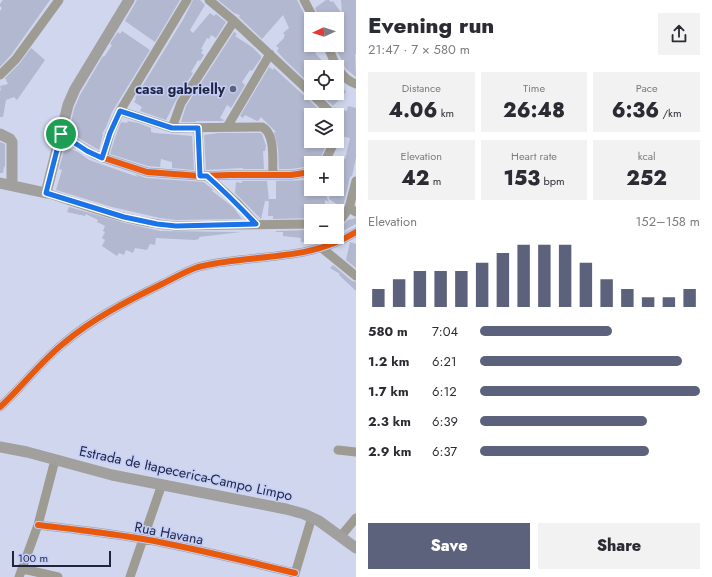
<!DOCTYPE html>
<html lang="en">
<head>
<meta charset="utf-8">
<style>
	:root { --surface:#fff; --page:#f2f2f3; --text:#2b2b33; --muted:#7c7c81; --accent:#5d627c }
	body { margin:0; font-family:Jost,sans-serif; background:var(--page); color:var(--text); height:100vh; display:flex; flex-direction:column; font-size:15px; white-space:nowrap }
	* { box-sizing:border-box; margin:0 }
	p { font-size:13px; color:var(--muted) }
	.icon { flex:none; width:22px; height:22px; fill:none; stroke:currentColor; stroke-width:2; stroke-linecap:round; stroke-linejoin:round }
	.map { position:relative; flex:1; overflow:hidden }
	.details { display:flex; flex-direction:column; background:var(--surface); width:356px }
	.details>* { flex:none }
	.needle { width:26px; rotate:266deg }
	.tools { position:absolute; left:304px; top:12px; display:grid; gap:8px }
	.tools a { display:grid; place-items:center; width:40px; height:40px; border-radius:0px; background:var(--surface); box-shadow:0 2px 6px #0003; font-size:20px }
	.scale { position:absolute; left:12px; bottom:10px; width:99px; box-sizing:border-box; padding-left:4px; border:2px solid #1f243f; border-top:0; font-size:11px; line-height:14px; white-space:nowrap; color:#1f243f; -webkit-text-stroke:3px #c4cef9; paint-order:stroke }
	.pin { position:absolute; display:grid; place-items:center; width:34px; height:34px; color:#fff; margin:-17px; border:2px solid #fff; border-radius:50%; box-shadow:0 1px 4px #0007 }
	.round { display:grid; place-items:center; flex:none; width:42px; height:42px; border-radius:0px; background:var(--page) }
	.overview { display:flex; align-items:center; justify-content:space-between; height:68px; padding:0 12px }
	h1 { font-size:22px; font-weight:800; line-height:30px }
	.stats { display:grid; grid-template-columns:repeat(3,1fr); gap:6px; height:68px; padding:4px 12px }
	.stats div { display:grid; align-content:center; border-radius:0px; background:var(--page); text-align:center }
	.stats b { font-size:20px; font-weight:800 }
	.stats small { font-size:11px; font-weight:400 }
	.stats p { font-size:11px }
	.chart { height:112px; padding:8px 12px }
	.chart p { display:flex; justify-content:space-between }
	.chart svg { width:100%; height:72px; margin-top:4px; stroke:var(--accent); stroke-width:6 }
	.cta { display:flex; gap:8px; margin-top:auto; padding:8px 12px }
	.cta a { flex:1; height:46px; border-radius:0px; background:var(--accent); color:#fff; font-size:16px; font-weight:800; line-height:46px; text-align:center }
	.cta a+a { background:var(--page); color:var(--text) }
	ul { padding:0 12px; list-style:none; font-size:13px }
	li { display:grid; grid-template-columns:64px 48px 1fr; align-items:center; height:30px }
	li i { height:10px; border-radius:5px; background:var(--accent) }
	main { display:flex; flex:1; min-height:0 }
	.map>svg:first-child { display:block }
</style>
</head>
<body>
<main>
<div class="map">
<svg width="356" height="577" viewBox="0 0 356 577">
	<rect width="100%" height="100%" fill="#d0d6ed"/>
	<path fill="#b2b8cf" d="M3,0H50L11,55L0,67V11L2,8L0,6V4Z
		M137,0H180L155,42L125,21Z
		M193,0H200L205,5L190,30L193,33L210,13L214,16L216,14L226,22L216,38L211,35L209,39L207,38L201,49L203,50L201,53L204,55L200,61L198,60L191,72L193,73L176,100L166,120L140,111L142,107L134,102L136,99L135,98L184,18Z
		M218,0H297L311,27V45H321L322,48L315,53L328,67H311V85L283,58L277,51L279,48L276,46L284,38V36L285,35L283,33L289,28L283,15L262,39L239,17L240,15L234,13Z
		M326,0H329L331,2L333,1L342,14L341,0H356V54H355L356,77L346,69L334,45H337V19H320L315,8Z
		M122,31L150,50L112,112L106,127L102,134H103L99,150L70,133L69,131L74,109L80,95L103,56L104,57L112,45L110,44L113,39L118,32L120,34Z
		M234,32L237,34L235,36L252,47L261,56V58L252,71L250,70L242,82L245,85L231,108L227,105L220,118L224,120L223,121H196V122H181L186,106Z
		M31,48L45,60L17,100L14,97L6,100L3,117H0V91L1,90L0,86L8,84L5,78L20,63Z
		M269,67L273,70L274,68L325,115H311V141H328L318,163H311V166L291,169H279L278,148L274,132H276L261,117L258,121H257L245,115L243,118L240,116Z
		M337,79L346,92L333,106L319,93H337Z
		M348,106L356,108V157L352,176L350,177L344,203L341,207L329,199L331,189H337V158L345,159L350,138L340,136L342,134L344,122L342,121L343,118L340,117V114L334,107L347,111Z
		M128,121L138,123L151,128V132L155,133L192,136L194,170L172,168V162L161,159L160,167L148,166L110,154L115,138L121,122L127,123Z
		M218,133H260L262,134L266,146L265,151H263L264,169H243V168L206,170L204,135Z
		M0,142L5,144V167L4,166L3,173H0Z
		M65,147L78,152L89,160L138,177L135,174L146,178L203,182L210,187L213,190L212,191L233,207L242,219L176,220L160,218L112,207L56,190L62,170L59,169Z
		M311,180V189H323L329,202L325,200V211H311V218L273,219V216H268L269,199H276V181Z
		M242,181H267L269,201H265L261,219L235,193L236,182L242,183Z
		M69,207L125,223L160,231L241,232L199,237V239L195,240L156,238L155,245L150,244L147,250L135,248L133,253L126,250L124,255L119,253L117,256L102,246L105,240L102,238L105,232L103,231L105,226L97,222L98,220L86,214L85,216L67,212Z
		M356,218V224L337,234V227L345,223L348,220Z
		M311,230V242H301V238L283,236V232H277L275,231Z
		M350,242L356,244V268L346,260Z
		M333,265L352,281L356,282V291L339,275L340,274L330,268Z"/>
	<g fill="none" stroke-linecap="round" stroke-linejoin="round">
		<path stroke="#9e9b93" stroke-width="9" d="M209,0L234,21L311,93
			M304,0L314,19
			M327,45C334,60 339,78 356,84
			M0,75L16,59L59,0
			M311,93L333,115
			M120,111L172,128L262,127C276,133 272,162 273,175
			M337,125V131
			M227,127L270,54
			M172,128L181,103L234,21
			M198,128L200,176
			M61,134L95,155L147,172L200,176L230,175H291L311,172
			M103,158L110,133L120,111L187,0
			M324,163L335,141
			M207,176L237,203L256,224
			M46,193C88,206 131,223 176,226L311,224
			M349,208L356,181
			M337,221L342,218L349,208L356,212
			M323,249L356,276
			M0,407C22,387 40,362 64,343C92,319 129,300 162,284C174,278 186,271 198,267C251,253 307,263 356,232
			M338,450L356,452
			M38,525C73,529 108,533 143,539C194,548 244,561 295,573
			M341,536L356,518
			M23,569L58,577
			M19,577L38,525L55,460
			M130,577L162,484
			M294,577L312,517"/>
		<path stroke="#a1a09f" stroke-width="11" d="M0,134L10,139L12,142V185
			M0,183L46,193L68,105L75,89L129,0
			M0,447L27,452L112,475L286,509L304,514L319,521L356,548"/>
		<g stroke="#c4cef9" stroke-width="8">
			<path id="cycleway" d="M61,134L95,155L147,172L200,176L230,175H291L311,172
				M0,407C22,387 40,362 64,343C92,319 129,300 162,284C174,278 186,271 198,267C251,253 307,263 356,232
				M38,525C73,529 108,533 143,539C194,548 244,561 295,573"/>
		</g>
		<use href="#cycleway" stroke="#e8590c" stroke-width="6"/>
	</g>
	<g fill="none" stroke-linecap="round" stroke-linejoin="round">
		<g stroke="#fff" stroke-width="8">
			<path id="route" d="M120,111L172,128H198L200,176H207C224,191 240,207 256,224L176,226L157,224L124,217L46,193L61,134L87,151L102,158L110,133Z"/>
		</g>
		<use href="#route" stroke="#1a73e8" stroke-width="5"/>
	</g>
	<circle fill="#5d627c" stroke="#c4cef9" stroke-width="1.5" cx="233" cy="89" r="4"/>
	<g text-anchor="middle" stroke-width="3" stroke-linejoin="round" paint-order="stroke">
		<g font-size="14" font-weight="bold" fill="#1f243f" stroke="#c4cef9" text-anchor="end">
			<text x="225" y="94">casa gabrielly</text>
		</g>
		<g font-size="14" fill="#1f243f" stroke="#c4cef9">
			<text transform="translate(186 473) rotate(12)" y="5">Estrada de Itapecerica-Campo Limpo</text>
			<text transform="translate(169 533) rotate(11)" y="5">Rua Havana</text>
		</g>
	</g>
</svg>
<div class="tools">
<a><svg class="needle" viewBox="-14 -14 28 28"><path d="M0-13l5 13h-10z" fill="#e53935"/><path d="M0 13l5-13h-10z" fill="#7c7c81"/></svg></a>
<a><svg class="icon" aria-label="locate" viewBox="0 0 24 24"><circle cx="12" cy="12" r="6"/><path d="M12 2v4M12 18v4M2 12h4M18 12h4"/></svg></a>
<a><svg class="icon" aria-label="layers" viewBox="0 0 24 24"><path d="M12 4l9 5-9 5-9-5zM3 14l9 5 9-5"/></svg></a>
<a>+</a>
<a>−</a>
</div>
<div class="scale">100 m</div>
<div class="pin" style="left:61px;top:134px;background:#1e9e55"><svg class="icon" aria-label="arrive" viewBox="0 0 24 24"><path d="M6 21V4h12l-3 4 3 4H6"/></svg></div>
</div>
<section class="details">
<div class="overview"><div><h1>Evening run</h1><p>21:47 · 7 × 580 m</p></div><a class="round"><svg class="icon" aria-label="share" viewBox="0 0 24 24"><path d="M12 15V3M7 8l5-5 5 5M5 13v7h14v-7"/></svg></a></div>
<div class="stats">
<div><p>Distance</p><b>4.06<small> km</small></b></div>
<div><p>Time</p><b>26:48</b></div>
<div><p>Pace</p><b>6:36<small> /km</small></b></div>
</div>
<div class="stats">
<div><p>Elevation</p><b>42<small> m</small></b></div>
<div><p>Heart rate</p><b>153<small> bpm</small></b></div>
<div><p>kcal</p><b>252</b></div>
</div>
<div class="chart"><p><span>Elevation</span>152–158 m</p>
<svg viewBox="0 0 160 44" preserveAspectRatio="none"><path d="M5 44V33M15 44V27M25 44V22M35 44V22M45 44V22M55 44V17M65 44V11M75 44V6M85 44V6M95 44V6M105 44V17M115 44V27M125 44V33M135 44V38M145 44V38M155 44V33"/></svg>
</div>
<ul>
<li><b>580 m</b>7:04<i style="width:60%"></i></li>
<li><b>1.2 km</b>6:21<i style="width:92%"></i></li>
<li><b>1.7 km</b>6:12<i style="width:100%"></i></li>
<li><b>2.3 km</b>6:39<i style="width:76%"></i></li>
<li><b>2.9 km</b>6:37<i style="width:77%"></i></li>
</ul>
<div class="cta"><a>Save</a><a>Share</a></div>
</section>
</main>
</body>
</html>
